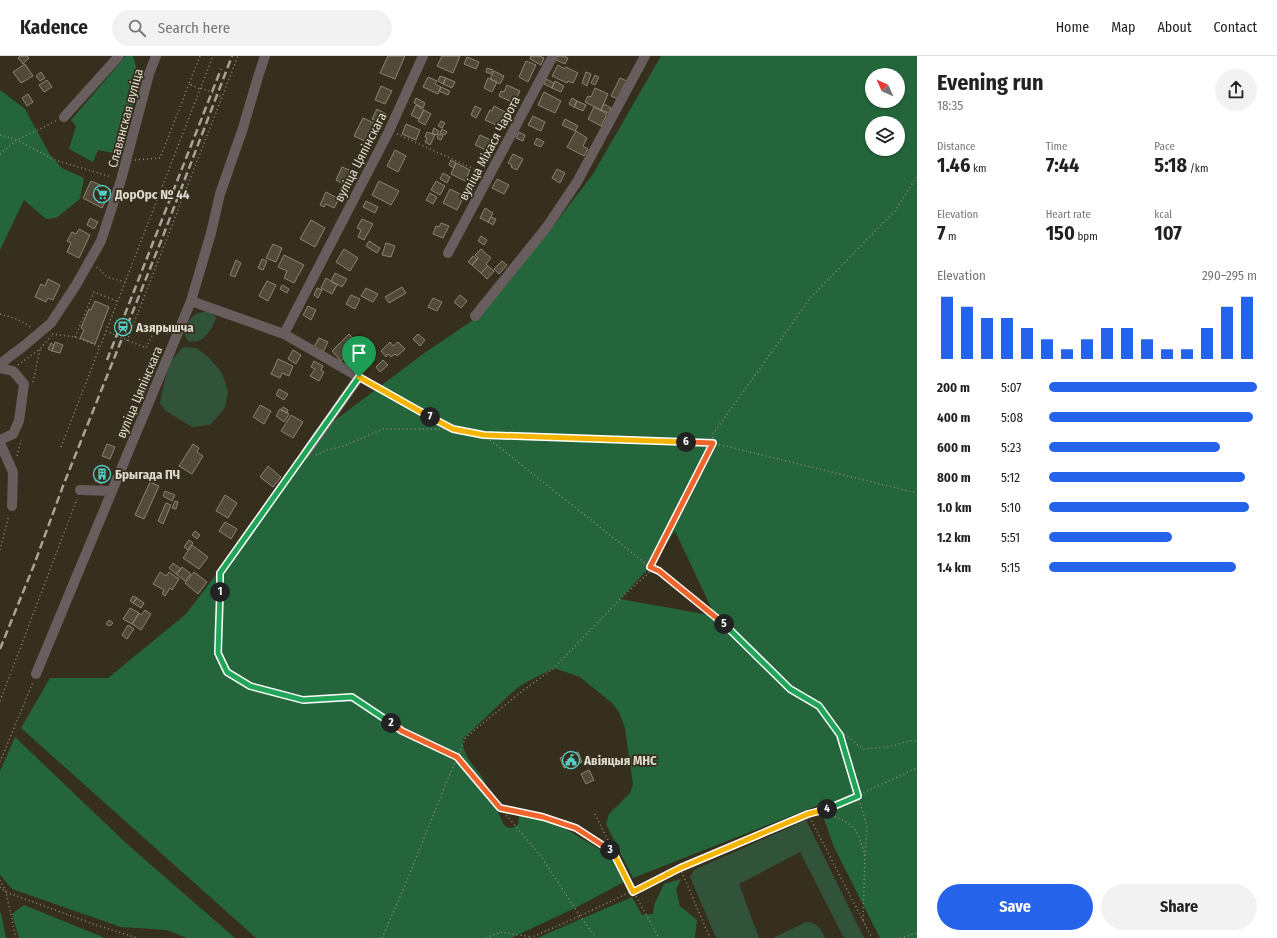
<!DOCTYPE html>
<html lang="en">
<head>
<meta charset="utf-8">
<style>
	:root { --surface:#fff; --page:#f2f2f2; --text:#222; --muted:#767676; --line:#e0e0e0; --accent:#2563eb }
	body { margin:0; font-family:"Fira Sans Condensed",sans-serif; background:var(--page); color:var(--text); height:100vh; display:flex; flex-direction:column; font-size:15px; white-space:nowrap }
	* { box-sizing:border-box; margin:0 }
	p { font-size:13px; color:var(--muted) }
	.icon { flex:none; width:22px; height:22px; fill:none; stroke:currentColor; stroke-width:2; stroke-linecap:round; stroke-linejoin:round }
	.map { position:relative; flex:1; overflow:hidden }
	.details { display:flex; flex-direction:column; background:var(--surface); width:360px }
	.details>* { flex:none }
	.needle { width:26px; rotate:315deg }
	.buttons { position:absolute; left:865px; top:12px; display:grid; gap:8px }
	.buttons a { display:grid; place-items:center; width:40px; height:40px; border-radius:50%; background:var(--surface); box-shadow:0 1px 3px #0004; font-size:20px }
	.pin { position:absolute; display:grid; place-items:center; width:34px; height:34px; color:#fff; margin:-41px -17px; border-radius:50% 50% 50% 0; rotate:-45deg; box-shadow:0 0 4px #0007 }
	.pin .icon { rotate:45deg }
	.km { position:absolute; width:20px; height:20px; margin:-10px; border-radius:50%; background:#222; color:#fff; font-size:11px; line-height:20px; text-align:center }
	.round { display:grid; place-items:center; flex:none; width:42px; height:42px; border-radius:21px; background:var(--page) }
	.overview { display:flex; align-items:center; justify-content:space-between; height:68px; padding:0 20px }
	h1 { font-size:22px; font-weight:700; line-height:30px }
	.figures { display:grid; grid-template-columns:repeat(3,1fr); gap:6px; height:68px; padding:4px 20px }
	.figures div { display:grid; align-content:center }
	.figures b { font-size:20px; font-weight:700 }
	.figures small { font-size:11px; font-weight:400 }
	.figures p { font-size:11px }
	.chart { height:112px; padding:8px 20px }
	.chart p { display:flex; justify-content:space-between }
	.chart svg { width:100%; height:72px; margin-top:4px; stroke:var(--accent); stroke-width:6 }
	.cta { display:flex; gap:8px; margin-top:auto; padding:8px 20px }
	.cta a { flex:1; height:46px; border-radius:24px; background:var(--accent); color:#fff; font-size:16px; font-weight:700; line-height:46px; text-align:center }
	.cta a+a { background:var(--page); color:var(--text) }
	ul { padding:0 20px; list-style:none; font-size:13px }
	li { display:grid; grid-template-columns:64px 48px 1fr; align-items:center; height:30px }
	li i { height:10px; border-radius:5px; background:var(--accent) }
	header { display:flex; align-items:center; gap:24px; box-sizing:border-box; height:56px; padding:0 20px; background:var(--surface); border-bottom:1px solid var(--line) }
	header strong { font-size:19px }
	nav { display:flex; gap:22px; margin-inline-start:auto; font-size:14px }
	.search { width:280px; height:36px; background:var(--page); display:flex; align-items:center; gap:10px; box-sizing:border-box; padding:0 14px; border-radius:22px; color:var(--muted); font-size:15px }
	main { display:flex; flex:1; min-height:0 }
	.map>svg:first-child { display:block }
</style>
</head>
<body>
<header>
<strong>Kadence</strong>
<div class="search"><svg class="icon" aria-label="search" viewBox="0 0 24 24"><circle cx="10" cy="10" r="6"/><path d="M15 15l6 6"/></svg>Search here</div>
<nav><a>Home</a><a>Map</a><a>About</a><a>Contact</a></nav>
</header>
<main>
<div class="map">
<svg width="917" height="882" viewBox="0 0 917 882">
	<rect width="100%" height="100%" fill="#362f1e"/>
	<path fill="#30533a" d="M208,255L216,261C213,273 202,291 187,284L184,277C189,261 192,258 208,255Z
		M183,291L196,292L208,301L222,317L228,335L225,352L210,369L192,371L166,355L160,348L162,335L170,306Z
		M806,764L864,882H844L800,796L739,828L759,882H716L690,821L694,814Z
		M806,866C817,866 821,873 825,882H773Z"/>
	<path fill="#24653b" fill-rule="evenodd" d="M126,0H133L139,21L135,43L127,68L119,77L113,97L98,94L93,106L69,93L76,70L71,64Z
		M661,0H917V882H880L834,791L819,749L633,822L606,768L609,758L630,737L633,729L625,672L619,656L612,647L580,621L554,612L521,629L506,642L463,683C461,699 476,711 484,724C491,738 496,753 503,767L506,771L512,772L518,769L519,760L523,759L559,769L613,801L624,826L575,852L511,882H256L21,672L50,622H108L186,558L330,368L423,298L476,262L551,173L593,118ZM872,19H898V45H872ZM872,67H898V93H872ZM675,475L715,560L620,543L650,511Z
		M0,34L25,53L50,99L62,112L84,122L80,143L56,162L46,163L24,144L0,194Z
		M15,681L127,788L235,882H187L167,874L121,871L12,833L0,819V715Z
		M681,823L676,834L680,850L697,864L695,882H537L632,841L642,859L653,858L654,849L664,828Z
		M24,849L105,882H19L12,858Z
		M0,857H1L6,882H0Z"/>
	<path fill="#524b39" stroke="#8b846f" d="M20,0H27L29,2L23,8L18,2Z
		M388,0H405L395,23L380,17Z
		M442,0H460L453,17L437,10Z
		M531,0H540L544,2L541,9L530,3Z
		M557,0H564L568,2L565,8L556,4Z
		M467,1L479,6L476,13L464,8Z
		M526,5L536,9L528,26L519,21Z
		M25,8L33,20L21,27L13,16Z
		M558,9L565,13L566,11L578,17L573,27L568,25L567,27L552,20Z
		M487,12L493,14L491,18L486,16Z
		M494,15L504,20L500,28L490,23Z
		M41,16L45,22L40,25L36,20Z
		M586,16L591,18L587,30L582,27Z
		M595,19L599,21L595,29L591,27Z
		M440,20L446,22L443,28L438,25Z
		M428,21L437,25L435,28L441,31L438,38L423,31Z
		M446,22L455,26L452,32L443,28Z
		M488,22L497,26L492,36L484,32Z
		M620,22L627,25L618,43L611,40Z
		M546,23L554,27L552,32L544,28Z
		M47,24L52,31L44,36L39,29Z
		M555,25L564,30L561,36L552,32Z
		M507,29L520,35L514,47L499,40L501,35L504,36Z
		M381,30L392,35L385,48L375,44Z
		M441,31L450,35L448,39L439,35Z
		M595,32L608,38L601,54L585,46L588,40L591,41Z
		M544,36L561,45L555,57L538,49Z
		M28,38L33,46L27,50L22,42Z
		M416,42L425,47L423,52L414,47Z
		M572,42L577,45L574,51L569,48Z
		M577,45L586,49L583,55L574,51Z
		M604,48L611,52L609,57L601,54Z
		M416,49L424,54L419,63L411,59Z
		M475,50L481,53L476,62L471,59Z
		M494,50L507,57L505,66L504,65L502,68L499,67L498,70L485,64L490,54L492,55Z
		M594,51L607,58L601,70L588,63Z
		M377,53L386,58L381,67L372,63Z
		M424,54L431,58L425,69L418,65Z
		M533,60L545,66L541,75L528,69Z
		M363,62L376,68L367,86L354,80Z
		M565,63L578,70L575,75L562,69Z
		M441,65L445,67L442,72L438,70Z
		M406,68L420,74L416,84L402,78Z
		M434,72L439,75L437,79L432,77Z
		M442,73L447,76L445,79L440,77Z
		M576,75L587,82L583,90L588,93L584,100L567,91Z
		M427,76L435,79L430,89L425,86L427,82L425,81Z
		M519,76L525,79L523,85L516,82Z
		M439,78L443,80L441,84L437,82Z
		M480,79L493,85L488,95L475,89Z
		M537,82L544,86L541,91L534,88Z
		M395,94L406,100L398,116L387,110Z
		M513,98L523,103L517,114L511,111L512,109L508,107Z
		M451,104L456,107L454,112L449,109Z
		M456,107L470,114L465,125L451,118Z
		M342,111L354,116L349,126L346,125L344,128L336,124Z
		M557,113L565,117L560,127L552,122Z
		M443,117L450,121L447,127L440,123Z
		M497,123L509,129L504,138L492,132Z
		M91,125L111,134L102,152L83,142Z
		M379,125L399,135L391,149L372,139Z
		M436,125L445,130L440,139L431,134Z
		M343,128L349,132L347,137L340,133Z
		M450,133L464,140L457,154L443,147Z
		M326,136L339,143L334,152L326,148L324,151L320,149Z
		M430,137L437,141L433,148L426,144Z
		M366,145L378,151L375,157L363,151Z
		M485,152L493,157L488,166L480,162Z
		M491,161L496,163L493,169L488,166Z
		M90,162L98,166L94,173L87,169Z
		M362,163L373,168L364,184L358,181L361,174L357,172Z
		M311,164L325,172L315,191L300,183Z
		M441,167L449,170L443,182L433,178L436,170L439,171Z
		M79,173L90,179L79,202L67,196L71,187L67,185L72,176L76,178Z
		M481,180L487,184L484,189L478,185Z
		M369,185L380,192L377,197L366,190Z
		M386,187L395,190L391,201L382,199Z
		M273,188L282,192L276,206L266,202Z
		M344,193L358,202L350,215L336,206Z
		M481,193L491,202L486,208L488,210L481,217L472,209L478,202L475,199Z
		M284,199L304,209L294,227L284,222L287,215L278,211Z
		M473,200L477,203L472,209L468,206Z
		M262,203L267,205L263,214L258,212Z
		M236,204L241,207L235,221L230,219Z
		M502,205L507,209L499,218L494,213Z
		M488,210L494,215L487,223L481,217Z
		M335,217L347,223L342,231L331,225Z
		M326,222L337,229L332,238L321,232Z
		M48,223L60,229L53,244L48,242L46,246L35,241L41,228L45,230Z
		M267,225L276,229L268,245L259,240Z
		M282,229L289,233L287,237L280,233Z
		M402,231L406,237L389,247L385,241Z
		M317,232L322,234L318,242L314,239Z
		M366,232L378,238L373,246L361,240Z
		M351,239L360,243L355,253L346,248Z
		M460,239L467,245L461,252L454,246Z
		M433,242L442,246L437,255L428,251Z
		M95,245L109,251L95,288L80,282L84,274L81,272L89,253L91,254Z
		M308,250L316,254L311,264L303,259Z
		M349,278L358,287L341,305L332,295Z
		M418,278L425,284L420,290L413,283Z
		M319,282L328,286L323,296L314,291Z
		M55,286L63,289L60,297L52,295Z
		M390,286L393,290L398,286L405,293L397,300L395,298L391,301L388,298L386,301L381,295Z
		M51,287L54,289L52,295L48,293Z
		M293,294L301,299L296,308L288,303Z
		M278,303L293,310L289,320L282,317L280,322L271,318Z
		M359,304L364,309L359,314L354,308Z
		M383,304L388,309L380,316L376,311Z
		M314,305L323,310L321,314L324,316L319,325L310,320L315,313L311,311Z
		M279,333L288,338L284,344L276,339Z
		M260,349L271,355L264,368L253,361Z
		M283,351L288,354L287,357L281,354Z
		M280,353L289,358L284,366L276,360Z
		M291,359L303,366L293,382L281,375Z
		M107,388L115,391L110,403L102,400Z
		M193,388L199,392L197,396L203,400L192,418L179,410Z
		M102,409L109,412L102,428L95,425Z
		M268,410L281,421L273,431L260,421Z
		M150,426L159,430L144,463L135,459Z
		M165,435L175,439L172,445L163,440Z
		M225,439L237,447L228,462L216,455Z
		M175,445L178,446L176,453L172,452Z
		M166,447L171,449L163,468L158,465Z
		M225,466L237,473L231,483L219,475Z
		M195,475L200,479L197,483L192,479Z
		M189,484L193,487L188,494L184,491Z
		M192,489L208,501L199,513L183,502Z
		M173,507L181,513L176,518L169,512Z
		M182,511L191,518L185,525L176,518Z
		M160,516L166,520L169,516L179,523L172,534L170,532L165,540L162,538L164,534L153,528Z
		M194,516L207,526L198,538L185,527Z
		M133,540L137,542L133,547L130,545Z
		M137,542L144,547L141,552L133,547Z
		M130,552L139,557L132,568L123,563Z
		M145,554L151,558L141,574L132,568L139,557L141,559Z
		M109,564L113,567L110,570L106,568Z
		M128,569L134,573L127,583L122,579Z
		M578,696L582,706L564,712L560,702Z
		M589,714L594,724L586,728L581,718Z"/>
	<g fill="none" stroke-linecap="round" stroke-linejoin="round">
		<path stroke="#918b7d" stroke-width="1.5" stroke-dasharray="1 3" stroke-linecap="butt" d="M200,0L189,28L200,33
			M201,32L222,41
			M397,78L481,116
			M0,79L17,84L55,104L112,121
			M0,98L17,84L56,65
			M135,104L160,102L189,28
			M97,211L107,221L125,226
			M0,258L17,263L31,271
			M106,275L146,292L156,271L168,278
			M52,278L75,281L100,291
			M75,281L94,236L117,245
			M127,285L238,0
			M18,309L40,293L51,280
			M33,326L40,293
			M368,326L453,373L484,379L713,387L917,437
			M484,379L650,511L657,514
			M61,391L213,0
			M316,399L323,396L326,394L341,391L383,373H453
			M17,400L21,384
			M300,404L220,517L218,597L227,616L250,630L303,644L352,641L402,675L457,701L540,799L580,860L596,882
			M0,494L9,459
			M650,511L713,387V378L811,241L895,155L917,120
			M0,645L77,443
			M835,671L863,693L889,691L909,685H917
			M0,706L33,626
			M501,752L543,761L577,772L612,795
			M595,758L633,835L659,882
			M680,812L710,882
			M0,824L6,836L16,882
			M0,831L6,836L93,868L137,882
			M863,864L865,800L860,783L855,773L847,766L829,758H808L872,882
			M382,882L406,827L445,730L466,681L521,636L554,612L625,538L650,516L659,515L699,547L736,578L790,633L819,650L840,679L867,771L865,800
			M486,882L500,876L532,881
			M530,882L580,860L680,812L808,758L832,751L917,712
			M900,882L917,877"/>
		<path stroke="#685e5e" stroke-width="10" d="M64,61L119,0
			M448,197L553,0
			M191,245L284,278L359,321L305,398
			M475,260L546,172L577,126L645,0
			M284,278L389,75L423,0
			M0,308L25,289L51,267L76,229L101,185L121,124L149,18L156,0
			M0,312L13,315L24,328L19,365L13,378L0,384
			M0,387L13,416L12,450
			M80,434L112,435
			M36,618L191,245L211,177L220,138L243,72L258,21L265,0"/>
		<path stroke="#a9a497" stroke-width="2.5" stroke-dasharray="8 4" stroke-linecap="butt" d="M107,304L221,13
			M0,593L34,509L63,430L163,180L232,0"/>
	</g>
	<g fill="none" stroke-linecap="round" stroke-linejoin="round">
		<g stroke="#fff" stroke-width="8">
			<path id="split-1" d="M220,536V517L359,321"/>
		</g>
		<g stroke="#fff" stroke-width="8">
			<path id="split-2" d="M220,536L218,597L227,616L250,630L303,644L352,641L391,667"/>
		</g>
		<g stroke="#fff" stroke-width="8">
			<path id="split-3" d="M391,667L402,675L457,701L500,752L543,761L576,772L610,794"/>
		</g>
		<g stroke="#fff" stroke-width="8">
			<path id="split-4" d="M610,794L613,796L633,836L680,812L808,758L827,753"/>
		</g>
		<g stroke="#fff" stroke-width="8">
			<path id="split-5" d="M724,568L790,633L819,650L840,679L858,740L827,753"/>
		</g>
		<g stroke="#fff" stroke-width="8">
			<path id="split-6" d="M686,386L713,387L650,511L659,515L724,568"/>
		</g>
		<g stroke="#fff" stroke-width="8">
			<path id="split-7" d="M430,361L453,373L484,379L686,386"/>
		</g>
		<g stroke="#fff" stroke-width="8">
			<path id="split-8" d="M359,321L430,361"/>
		</g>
		<use href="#split-1" stroke="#22a559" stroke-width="5"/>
		<use href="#split-2" stroke="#22a559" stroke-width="5"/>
		<use href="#split-3" stroke="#f0652b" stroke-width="5"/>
		<use href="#split-4" stroke="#f5b400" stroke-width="5"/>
		<use href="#split-5" stroke="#22a559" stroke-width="5"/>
		<use href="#split-6" stroke="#f0652b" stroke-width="5"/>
		<use href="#split-7" stroke="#f5b400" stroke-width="5"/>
		<use href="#split-8" stroke="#f5b400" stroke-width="5"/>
	</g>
	<defs>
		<g id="supermarket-ring" transform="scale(0.9)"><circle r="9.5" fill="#362f1e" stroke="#54cdc7" stroke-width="1.5"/><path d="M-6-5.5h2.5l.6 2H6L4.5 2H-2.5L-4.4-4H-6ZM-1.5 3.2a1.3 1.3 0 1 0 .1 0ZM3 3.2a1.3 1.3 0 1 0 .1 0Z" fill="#54cdc7"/></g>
		<g id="station-ring" transform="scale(0.9)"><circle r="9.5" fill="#362f1e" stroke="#54cdc7" stroke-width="1.5"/><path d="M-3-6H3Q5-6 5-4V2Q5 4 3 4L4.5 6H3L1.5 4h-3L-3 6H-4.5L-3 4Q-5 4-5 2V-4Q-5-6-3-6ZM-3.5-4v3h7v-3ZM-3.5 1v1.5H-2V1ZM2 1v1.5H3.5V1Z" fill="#54cdc7"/></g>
		<g id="building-ring" transform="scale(0.9)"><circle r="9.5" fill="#362f1e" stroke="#54cdc7" stroke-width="1.5"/><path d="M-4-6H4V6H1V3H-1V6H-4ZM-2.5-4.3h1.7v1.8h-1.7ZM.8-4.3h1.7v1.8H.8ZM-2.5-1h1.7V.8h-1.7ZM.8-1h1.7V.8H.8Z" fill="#54cdc7"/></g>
		<g id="civic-ring" transform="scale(0.9)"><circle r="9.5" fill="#362f1e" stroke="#54cdc7" stroke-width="1.5"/><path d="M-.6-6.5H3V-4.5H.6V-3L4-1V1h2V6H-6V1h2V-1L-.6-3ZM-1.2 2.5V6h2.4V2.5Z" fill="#54cdc7"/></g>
	</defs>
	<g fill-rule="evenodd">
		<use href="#supermarket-ring" x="102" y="138"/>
		<use href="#station-ring" x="123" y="271"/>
		<use href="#building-ring" x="102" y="418"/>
		<use href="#civic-ring" x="571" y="704"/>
	</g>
	<g text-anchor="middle" stroke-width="3.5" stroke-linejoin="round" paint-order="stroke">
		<g font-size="13" fill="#dedacf" stroke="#362f1e">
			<text transform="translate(125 62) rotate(-75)" y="5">Славянская вуліца</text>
			<text transform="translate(489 92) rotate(-62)" y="5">вуліца Міхася Чарота</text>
			<text transform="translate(360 101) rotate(-63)" y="5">вуліца Цяпінскага</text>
			<text transform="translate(139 336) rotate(-67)" y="5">вуліца Цяпінскага</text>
		</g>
		<g font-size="13" font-weight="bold" fill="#dedacf" stroke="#362f1e" text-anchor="start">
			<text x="115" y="143">ДорОрс № 44</text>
			<text x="136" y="276">Азярышча</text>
			<text x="115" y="423">Брыгада ПЧ</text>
			<text x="584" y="709">Авіяцыя МНС</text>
		</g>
	</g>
</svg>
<div class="buttons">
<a><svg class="needle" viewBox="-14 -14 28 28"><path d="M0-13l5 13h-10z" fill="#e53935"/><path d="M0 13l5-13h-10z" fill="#767676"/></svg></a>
<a><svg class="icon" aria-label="layers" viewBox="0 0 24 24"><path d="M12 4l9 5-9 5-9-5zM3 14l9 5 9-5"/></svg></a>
</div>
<div class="pin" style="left:359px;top:321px;background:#1e9e55"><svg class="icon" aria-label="arrive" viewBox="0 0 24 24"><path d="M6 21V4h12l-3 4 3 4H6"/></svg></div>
<b class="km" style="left:220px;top:536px">1</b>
<b class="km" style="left:391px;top:667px">2</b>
<b class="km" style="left:610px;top:794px">3</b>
<b class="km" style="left:827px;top:753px">4</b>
<b class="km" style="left:724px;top:568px">5</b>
<b class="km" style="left:686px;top:386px">6</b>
<b class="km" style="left:430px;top:361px">7</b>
</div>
<section class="details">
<div class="overview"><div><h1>Evening run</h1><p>18:35</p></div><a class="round"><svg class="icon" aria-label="share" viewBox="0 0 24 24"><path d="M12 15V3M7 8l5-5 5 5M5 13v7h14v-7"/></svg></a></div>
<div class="figures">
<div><p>Distance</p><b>1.46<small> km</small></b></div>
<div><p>Time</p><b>7:44</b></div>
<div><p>Pace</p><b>5:18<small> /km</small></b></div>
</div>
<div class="figures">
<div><p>Elevation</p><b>7<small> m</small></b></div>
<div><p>Heart rate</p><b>150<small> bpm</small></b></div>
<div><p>kcal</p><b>107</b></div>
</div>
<div class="chart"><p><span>Elevation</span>290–295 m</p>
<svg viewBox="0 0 160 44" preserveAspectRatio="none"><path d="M5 44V6M15 44V12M25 44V19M35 44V19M45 44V25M55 44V32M65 44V38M75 44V32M85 44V25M95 44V25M105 44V32M115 44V38M125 44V38M135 44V25M145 44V12M155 44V6"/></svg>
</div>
<ul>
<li><b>200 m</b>5:07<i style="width:100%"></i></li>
<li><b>400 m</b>5:08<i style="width:98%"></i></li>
<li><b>600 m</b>5:23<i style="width:82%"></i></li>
<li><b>800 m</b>5:12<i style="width:94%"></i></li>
<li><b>1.0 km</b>5:10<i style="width:96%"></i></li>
<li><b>1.2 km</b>5:51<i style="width:59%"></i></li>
<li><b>1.4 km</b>5:15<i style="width:90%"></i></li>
</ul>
<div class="cta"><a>Save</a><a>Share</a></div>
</section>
</main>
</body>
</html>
